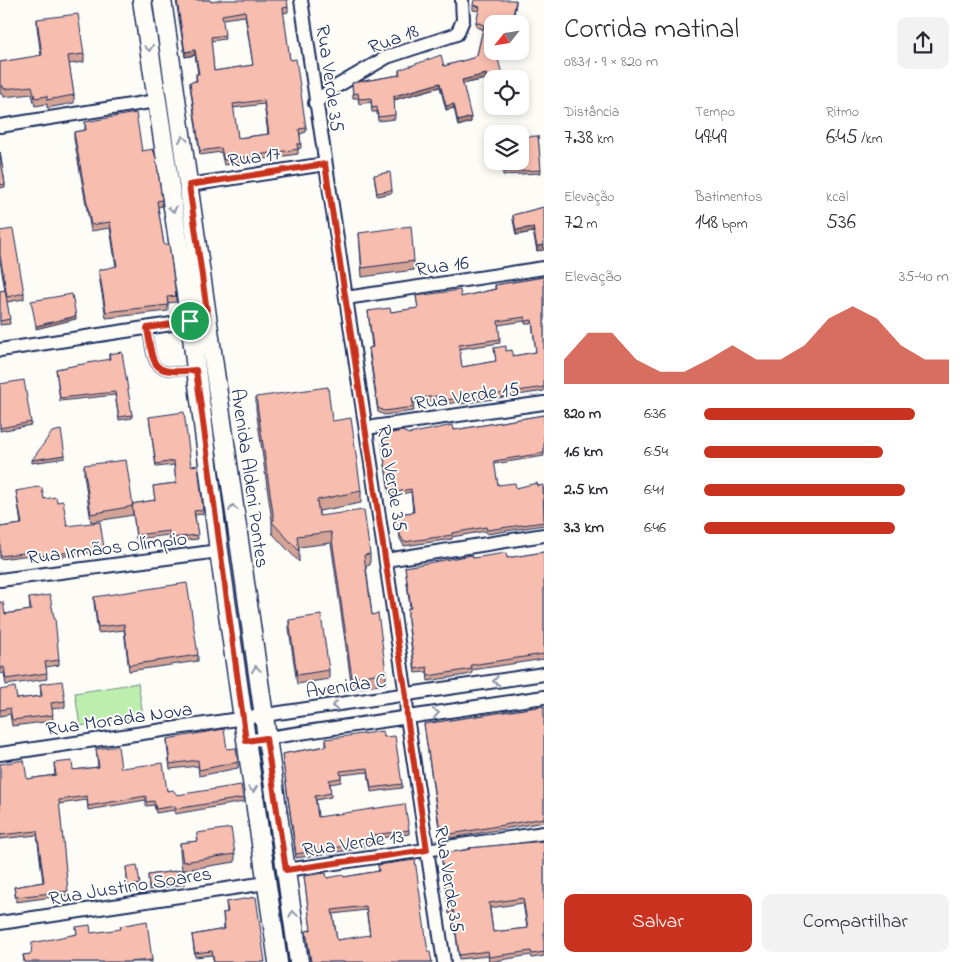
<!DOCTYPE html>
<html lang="pt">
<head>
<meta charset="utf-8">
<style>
	:root { --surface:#fff; --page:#f2f2f3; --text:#2b2b33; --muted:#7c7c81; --accent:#c8321e }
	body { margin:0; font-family:"Indie Flower",sans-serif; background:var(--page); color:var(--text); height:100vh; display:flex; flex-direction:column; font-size:19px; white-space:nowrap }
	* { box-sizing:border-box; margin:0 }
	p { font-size:16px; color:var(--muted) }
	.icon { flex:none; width:28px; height:28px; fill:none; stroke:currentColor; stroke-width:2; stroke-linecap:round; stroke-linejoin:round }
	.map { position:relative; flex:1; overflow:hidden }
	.panel { display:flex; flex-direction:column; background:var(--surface); width:425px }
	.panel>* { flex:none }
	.needle { width:32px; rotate:240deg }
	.tools { position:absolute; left:484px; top:15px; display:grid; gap:10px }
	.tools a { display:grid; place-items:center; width:45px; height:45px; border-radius:10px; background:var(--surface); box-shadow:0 2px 8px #0003; font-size:25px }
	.pin { position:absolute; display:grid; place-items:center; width:42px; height:42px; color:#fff; margin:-21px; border:2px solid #fff; border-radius:50%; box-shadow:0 1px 5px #0007 }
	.round { display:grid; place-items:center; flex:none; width:52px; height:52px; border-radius:10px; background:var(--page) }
	.head { display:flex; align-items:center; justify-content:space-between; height:85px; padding:0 20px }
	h1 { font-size:28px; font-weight:600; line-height:38px }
	.figures { display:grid; grid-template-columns:repeat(3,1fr); gap:8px; height:85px; padding:5px 20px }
	.figures div { display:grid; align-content:center }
	.figures b { font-size:21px; font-weight:600 }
	.figures small { font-size:14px; font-weight:400 }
	.figures p { font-size:14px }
	.chart { height:140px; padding:10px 20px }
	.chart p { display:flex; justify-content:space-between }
	.chart svg { width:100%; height:90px; margin-top:5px; fill:var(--accent); opacity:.7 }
	.button { display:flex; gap:10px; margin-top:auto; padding:10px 20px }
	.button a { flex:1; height:58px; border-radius:10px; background:var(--accent); color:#fff; font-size:20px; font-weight:600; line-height:58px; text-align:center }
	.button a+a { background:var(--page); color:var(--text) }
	ul { padding:0 20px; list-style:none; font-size:16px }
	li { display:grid; grid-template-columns:80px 60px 1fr; align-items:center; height:38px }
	li i { height:12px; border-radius:6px; background:var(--accent) }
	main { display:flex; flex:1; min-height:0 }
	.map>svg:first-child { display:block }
</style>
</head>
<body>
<main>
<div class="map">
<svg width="544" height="962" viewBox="0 0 544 962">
	<rect width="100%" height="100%" fill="#fdfcf7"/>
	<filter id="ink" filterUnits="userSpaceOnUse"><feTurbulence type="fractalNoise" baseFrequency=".02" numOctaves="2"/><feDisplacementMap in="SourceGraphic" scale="10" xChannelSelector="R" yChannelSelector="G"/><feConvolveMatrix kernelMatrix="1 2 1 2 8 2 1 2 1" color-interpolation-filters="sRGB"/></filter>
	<g filter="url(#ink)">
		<path fill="#bdeead" stroke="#6c8e86" d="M138,683L143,716L80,726L75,693Z"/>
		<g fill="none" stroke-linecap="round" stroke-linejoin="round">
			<g stroke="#1b2f5e" stroke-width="10">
				<path id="lane" d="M147,328C153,369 151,374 196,370"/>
			</g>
			<g stroke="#1b2f5e" stroke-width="16">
				<path id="street" d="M301,0L406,695L407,717L444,962
					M315,103L332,89L387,57L457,34L463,20L462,0
					M0,126L156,101
					M189,185L325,164
					M346,298L544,268
					M0,350L198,320
					M366,428L544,403
					M386,560L544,535
					M0,580L219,551
					M246,741L544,697
					M0,754L544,674
					M286,870L544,833
					M0,923L266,883"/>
			</g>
			<g stroke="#1b2f5e" stroke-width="21">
				<path id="secondary" d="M142,0L190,321L219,551L278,962
					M162,0L299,962"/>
			</g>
			<use href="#lane" stroke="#fdfcf7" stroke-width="6"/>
			<use href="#street" stroke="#fdfcf7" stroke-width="12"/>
			<use href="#secondary" stroke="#fdfcf7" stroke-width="18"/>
		</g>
		<path fill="#d4a396" stroke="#1b2f5e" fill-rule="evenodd" d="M176,0H210L211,2L288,7V12L283,13L290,60L306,128V132L300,134L301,148L298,149V154L224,165L221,152L200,155L190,86V82L196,81V74H198L195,55L185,57ZM245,16L253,65L214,71L211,41L225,39L222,19ZM264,104L268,134L238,138L233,108Z
			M516,3L513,16L522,23L520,35V24H492V51H514L513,56L496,52L491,96L486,79L463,84L471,122L458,126L454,108L446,110L440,87L394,100L395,119L378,121L377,112H372L371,102L359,104L358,98H353L352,83L399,75V70L444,66L473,58L477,55L483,29L476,27V22L479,11L473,10V5Z
			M37,19L84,54V62L69,64L74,95V103L47,108V104L35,106L32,94L4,97L3,94H0V62L41,56L37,27Z
			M85,122L142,151L162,200V206L158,207L164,245L176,296V302L168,303V311L106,318L99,276V270L116,267L110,228L91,231L74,139V132L85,130Z
			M538,136L541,173L503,175L502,161Z
			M0,152L5,184V187L0,188Z
			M374,175L392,190V193L377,196Z
			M544,207L537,251L533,232L516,235L513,220V215Z
			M0,231L24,293V299L7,302L10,324L0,325V291L5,290L0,261Z
			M359,233L414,261V270L362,277Z
			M544,277V391L460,404V402L439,405L438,400L413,403L414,411L384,415L378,412L369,352V348L372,347L368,311L391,312L418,308L416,296L461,297L495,289V285ZM525,321V324L532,323L536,352L513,356L506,351L494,348L496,361L462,367L459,349L500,343L498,325Z
			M109,354L132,415V418L119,420L115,395L60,401L56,369L109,360Z
			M0,384L31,422V425L0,431Z
			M256,397L332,421L361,491V503L319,511V516L370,554V565L366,566L372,615L386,672V684L352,689L331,543L299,547V562L272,533V521L256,409Z
			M544,415V456L494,464L498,485L516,488L538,486L544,488V525L487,534L486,531L452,537V539L404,546L400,539L397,514L413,512L411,492L391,496L389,493L382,444L409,434L454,430Z
			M149,417L191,466L203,510V514L195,515L198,539L170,542L169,535L136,539L133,510V515L91,522L84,474V465L132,504L155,500L153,486L176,483L174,465L156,467Z
			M65,455V458L32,463V460Z
			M16,491L57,502L67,526L104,548V551L40,559L39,554L0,559V527L21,524Z
			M544,552V659L472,670V674L428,681L427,672L415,673L408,623V608H410L405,567L473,558H507Z
			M94,597L198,655V661L129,671L124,630L98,633L94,603Z
			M29,598L59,660V665L46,667L47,679L6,685L4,673L0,674V602L5,614L30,610Z
			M289,620L329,670V679L297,684L289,629Z
			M40,684L65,701V707L52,709L53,721L12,726L10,714L0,716V690L17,699L41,696Z
			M544,706V822L451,838L439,828L424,724Z
			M384,737L402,784V788L371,792L368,772L341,775V782L330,784L331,797L316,800L318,817L409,830V834L374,839V843L364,844V848L296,858L282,754L326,746V739Z
			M167,739L227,749L238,762V768L199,776L198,766L170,769L167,745Z
			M96,749L121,768L177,795L243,798V802L175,814V810L156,813L154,805L146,806V800L88,810L87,800L59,804L68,895L16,902L14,887L43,882L37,835L0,839V764L27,779L55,775L54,763L73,770L98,767Z
			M197,833L235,854V862L184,870L185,884L149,890L148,875L182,870L180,852V843L197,841Z
			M544,841V956L532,958L531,955L489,962L488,956L459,959L453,913L449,914L441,854L469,849V848ZM523,903L527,928L493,932L490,908Z
			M378,865L428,952L432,962H310L306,931L311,930L304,876L327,878L344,877L379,871ZM366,910L370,936L337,940L333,914Z
			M126,867L140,884V887L128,889Z
			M226,902L265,962H214L212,955L195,957L192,935L224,929L223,913L227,912Z
			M76,927L152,960V962H24L23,955L31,954L77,934Z"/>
		<path fill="#ad847a" stroke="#1b2f5e" d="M516,0V3L513,20V16Z
			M195,50V55L185,57V52Z
			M486,74V79L462,84V80Z
			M440,83V87L394,100V96Z
			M454,104V108L446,110V106Z
			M471,117V122L458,126V121Z
			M533,227V232L516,235V230Z
			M544,245V250L537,251V246Z
			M76,316V319L36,329V326Z"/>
		<path fill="#f7bdaf" stroke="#1b2f5e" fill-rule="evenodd" d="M177,0H210L211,2L222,0H287L288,7L283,8L290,60L296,59L306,128L299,129L301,144H297L298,149L224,160L221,148L200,151L190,82L197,81L196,74H199L195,50L185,52ZM245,11L253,65L214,71L211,37L225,35L222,15ZM264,100L269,134L238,138L233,104Z
			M474,0H516L513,16L522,19L520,31V24H492V51H496L503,79H492V91L491,92L486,74L462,80L471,117L458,121L454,104L446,106L440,83L394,96L395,115L378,117L377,107L372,108L371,98L359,99L358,93L353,94L352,83L400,75L399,70L441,55L444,66L473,58L477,55L484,25L476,22L480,7L473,5Z
			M78,14L84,54L68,56L74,95L47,100V96L35,98L32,86L4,89L3,86H0V62L42,55L37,19Z
			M136,113L142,151L153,149L156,158L162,200L157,201L164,245L169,244L176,296L167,297L168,305L106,312L99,270L117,266L110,222L91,225L74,132L86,130L85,122Z
			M538,136L541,170L503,172L502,161H520V137Z
			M0,152L5,184L0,185Z
			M390,172L392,190L377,193L374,175Z
			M544,207V245L537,246L533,227L516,230L513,215Z
			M411,226L414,261L362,268L359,233Z
			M13,229L24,293L7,297L0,255V231Z
			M544,277V387L460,400V398L439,401L438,396L412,399L414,407L384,411L378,408L369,348L373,347L368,311L390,308L391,312L418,308L416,296L460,290L461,297L496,289L495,285ZM525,317V321L532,320L536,352L513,356L512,350L506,351V346L494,348L496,361L462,367L459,345L500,339L498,321Z
			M5,290L10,319L0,321V291Z
			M72,294L76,316L36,326L31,301Z
			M122,352L132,415L119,417L115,392L60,398L56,369L110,359L109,354Z
			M24,380L31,422L0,428V384Z
			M328,387L332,421L351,418L361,491L317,500L319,516L364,510L370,554L364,555L372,615L378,613L386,672L352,678L331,532L297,536L299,551L272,522L274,520L256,397Z
			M184,412L191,466L198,465L203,510L194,511L198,535L170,538L169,531L136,535L132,504L155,500L153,486L176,483L174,461L156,464L149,417Z
			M544,415V453L494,461L498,485L515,483L516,488L537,483L538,486L543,485L544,522L487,530L486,527L452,533V535L404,542L400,535L397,514L414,512L411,489L391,493L389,490L382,444V438L387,434L402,431L409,434L453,425L454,430Z
			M61,430L65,455L32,460L52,432Z
			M126,460L133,506L91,514L84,465Z
			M38,487L42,488L44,499L56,497L57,502L63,501L67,526L100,522L104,548L40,556L39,551L0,556V527L22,524L16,491Z
			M544,552V654L471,665L472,669L428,676L427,667L415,669L408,619V608H411L405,567L472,555L473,558L506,553L507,558Z
			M187,583L198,655L129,665L124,624L98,627L94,597Z
			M50,595L54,618H55L59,660L45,662L47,673L6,679L4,667L0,668V602H3L5,614L31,610L29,598Z
			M321,615L329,670L297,675L289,620Z
			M62,681L65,701L51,703L53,715L12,720L10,708L0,710V690L15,687L17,699L42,696L40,684Z
			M544,706V818L451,834L439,824L424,724Z
			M224,729L227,749L236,748L238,762L199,770L198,760L170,764L167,739Z
			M383,731L384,737L395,736L402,784L371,788L368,768L340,771L341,778L329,780L331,793L315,796L318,817L405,804L409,830L374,835V838L364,840V843L296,854L282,754L327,746L326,739Z
			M118,746L121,768L163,763L167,791L173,790L177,795L241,785L243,798L175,809V806L156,809L154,801L146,802V796L88,806L87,796L59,800L68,891L16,897L14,887L44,882L37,831L0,835V764L24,760L27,779L56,775L54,763L72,761L73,770L99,767L96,749Z
			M231,828L235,854L183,862L180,843L198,841L197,833Z
			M544,841V952L532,954L531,951L489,957L488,951L459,955L453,909L449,910L441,854L471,849L469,848ZM523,898L528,928L493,932L489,903Z
			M415,860L428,952H430L432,962H311L306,931L311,930L304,876L326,873L327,878L343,875L344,877L379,871L378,865ZM366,906L370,935L337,940L332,910Z
			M137,865L140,884L128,886L126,867Z
			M184,870L185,881L149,887L148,875Z
			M256,897L265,962H214L212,951L195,953L192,935L225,929L223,913L228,912L226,902Z
			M147,921L152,960L128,962H25L23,955L31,954L32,943L77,934L76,927L90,925L91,933L121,929L120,926Z"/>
		<defs><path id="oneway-chevron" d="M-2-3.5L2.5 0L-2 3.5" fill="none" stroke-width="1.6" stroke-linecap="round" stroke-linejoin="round" transform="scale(1.25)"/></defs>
		<g stroke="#8c96aa">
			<use href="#oneway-chevron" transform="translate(149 48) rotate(82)"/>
			<use href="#oneway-chevron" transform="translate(183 139) rotate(-98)"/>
			<use href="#oneway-chevron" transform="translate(173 209) rotate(81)"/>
			<use href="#oneway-chevron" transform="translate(233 508) rotate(-98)"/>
			<use href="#oneway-chevron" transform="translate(256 669) rotate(-98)"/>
			<use href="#oneway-chevron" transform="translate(496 681) rotate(171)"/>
			<use href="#oneway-chevron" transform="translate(335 706) rotate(172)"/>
			<use href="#oneway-chevron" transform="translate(436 713) rotate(-8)"/>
			<use href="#oneway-chevron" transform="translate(253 789) rotate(82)"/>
			<use href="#oneway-chevron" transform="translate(293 914) rotate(-98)"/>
		</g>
	</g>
	<g fill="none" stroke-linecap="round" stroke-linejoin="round" filter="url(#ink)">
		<g stroke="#fff" stroke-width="10">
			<path id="route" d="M325,164L406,696L407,717L427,850L286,870L266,738L246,741L196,370C152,374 154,370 147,328L208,318L189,185Z"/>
		</g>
		<use href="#route" stroke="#c8321e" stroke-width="6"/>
	</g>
	<g text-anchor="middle" stroke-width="4" stroke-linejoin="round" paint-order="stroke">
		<g font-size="20" fill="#1b2f5e" stroke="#fdfcf7">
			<text transform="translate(393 38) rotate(-21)" y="7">Rua 18</text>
			<text transform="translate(331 78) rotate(82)" y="7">Rua Verde 35</text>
			<text transform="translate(254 156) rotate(-9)" y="7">Rua 17</text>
			<text transform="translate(442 265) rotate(-8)" y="7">Rua 16</text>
			<text transform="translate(467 395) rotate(-8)" y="7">Rua Verde 15</text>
			<text transform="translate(251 478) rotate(82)" y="7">Avenida Aldeni Pontes</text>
			<text transform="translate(393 478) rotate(81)" y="7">Rua Verde 35</text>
			<text transform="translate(107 547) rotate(-7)" y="7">Rua Irmãos Olímpio</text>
			<text transform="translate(346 685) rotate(-8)" y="7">Avenida C</text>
			<text transform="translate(119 718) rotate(-8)" y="7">Rua Morada Nova</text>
			<text transform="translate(353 842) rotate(-8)" y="7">Rua Verde 13</text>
			<text transform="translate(450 879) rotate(81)" y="7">Rua Verde 35</text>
			<text transform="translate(130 885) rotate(-9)" y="7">Rua Justino Soares</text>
		</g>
	</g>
</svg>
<div class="tools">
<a><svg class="needle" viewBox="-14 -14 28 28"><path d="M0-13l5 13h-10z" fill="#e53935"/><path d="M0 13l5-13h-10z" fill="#7c7c81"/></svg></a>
<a><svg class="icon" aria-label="locate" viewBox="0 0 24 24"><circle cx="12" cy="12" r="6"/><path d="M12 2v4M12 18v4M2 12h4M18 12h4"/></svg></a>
<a><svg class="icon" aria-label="layers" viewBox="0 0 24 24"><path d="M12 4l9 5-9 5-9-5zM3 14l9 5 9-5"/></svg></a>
</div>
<div class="pin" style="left:190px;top:321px;background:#1e9e55"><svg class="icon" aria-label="arrive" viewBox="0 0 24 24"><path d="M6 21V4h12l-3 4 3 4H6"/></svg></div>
</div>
<section class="panel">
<div class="head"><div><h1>Corrida matinal</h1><p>08:31 · 9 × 820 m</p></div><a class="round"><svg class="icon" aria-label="share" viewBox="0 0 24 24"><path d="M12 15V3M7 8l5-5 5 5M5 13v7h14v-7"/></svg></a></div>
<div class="figures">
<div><p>Distância</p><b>7.38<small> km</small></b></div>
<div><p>Tempo</p><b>49:49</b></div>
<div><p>Ritmo</p><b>6:45<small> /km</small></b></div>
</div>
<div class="figures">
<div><p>Elevação</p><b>72<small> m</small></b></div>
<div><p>Batimentos</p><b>148<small> bpm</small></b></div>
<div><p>kcal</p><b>536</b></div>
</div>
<div class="chart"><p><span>Elevação</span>35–40 m</p>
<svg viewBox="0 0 160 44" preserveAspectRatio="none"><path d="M0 44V32L10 19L20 19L30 32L40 38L50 38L60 32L70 25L80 32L90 32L100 25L110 12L120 6L130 12L140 25L150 32L160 32V44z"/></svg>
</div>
<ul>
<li><b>820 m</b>6:36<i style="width:86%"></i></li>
<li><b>1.6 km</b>6:54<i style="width:73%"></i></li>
<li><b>2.5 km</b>6:41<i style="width:82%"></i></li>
<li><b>3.3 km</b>6:46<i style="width:78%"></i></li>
</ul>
<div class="button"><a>Salvar</a><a>Compartilhar</a></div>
</section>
</main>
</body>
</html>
